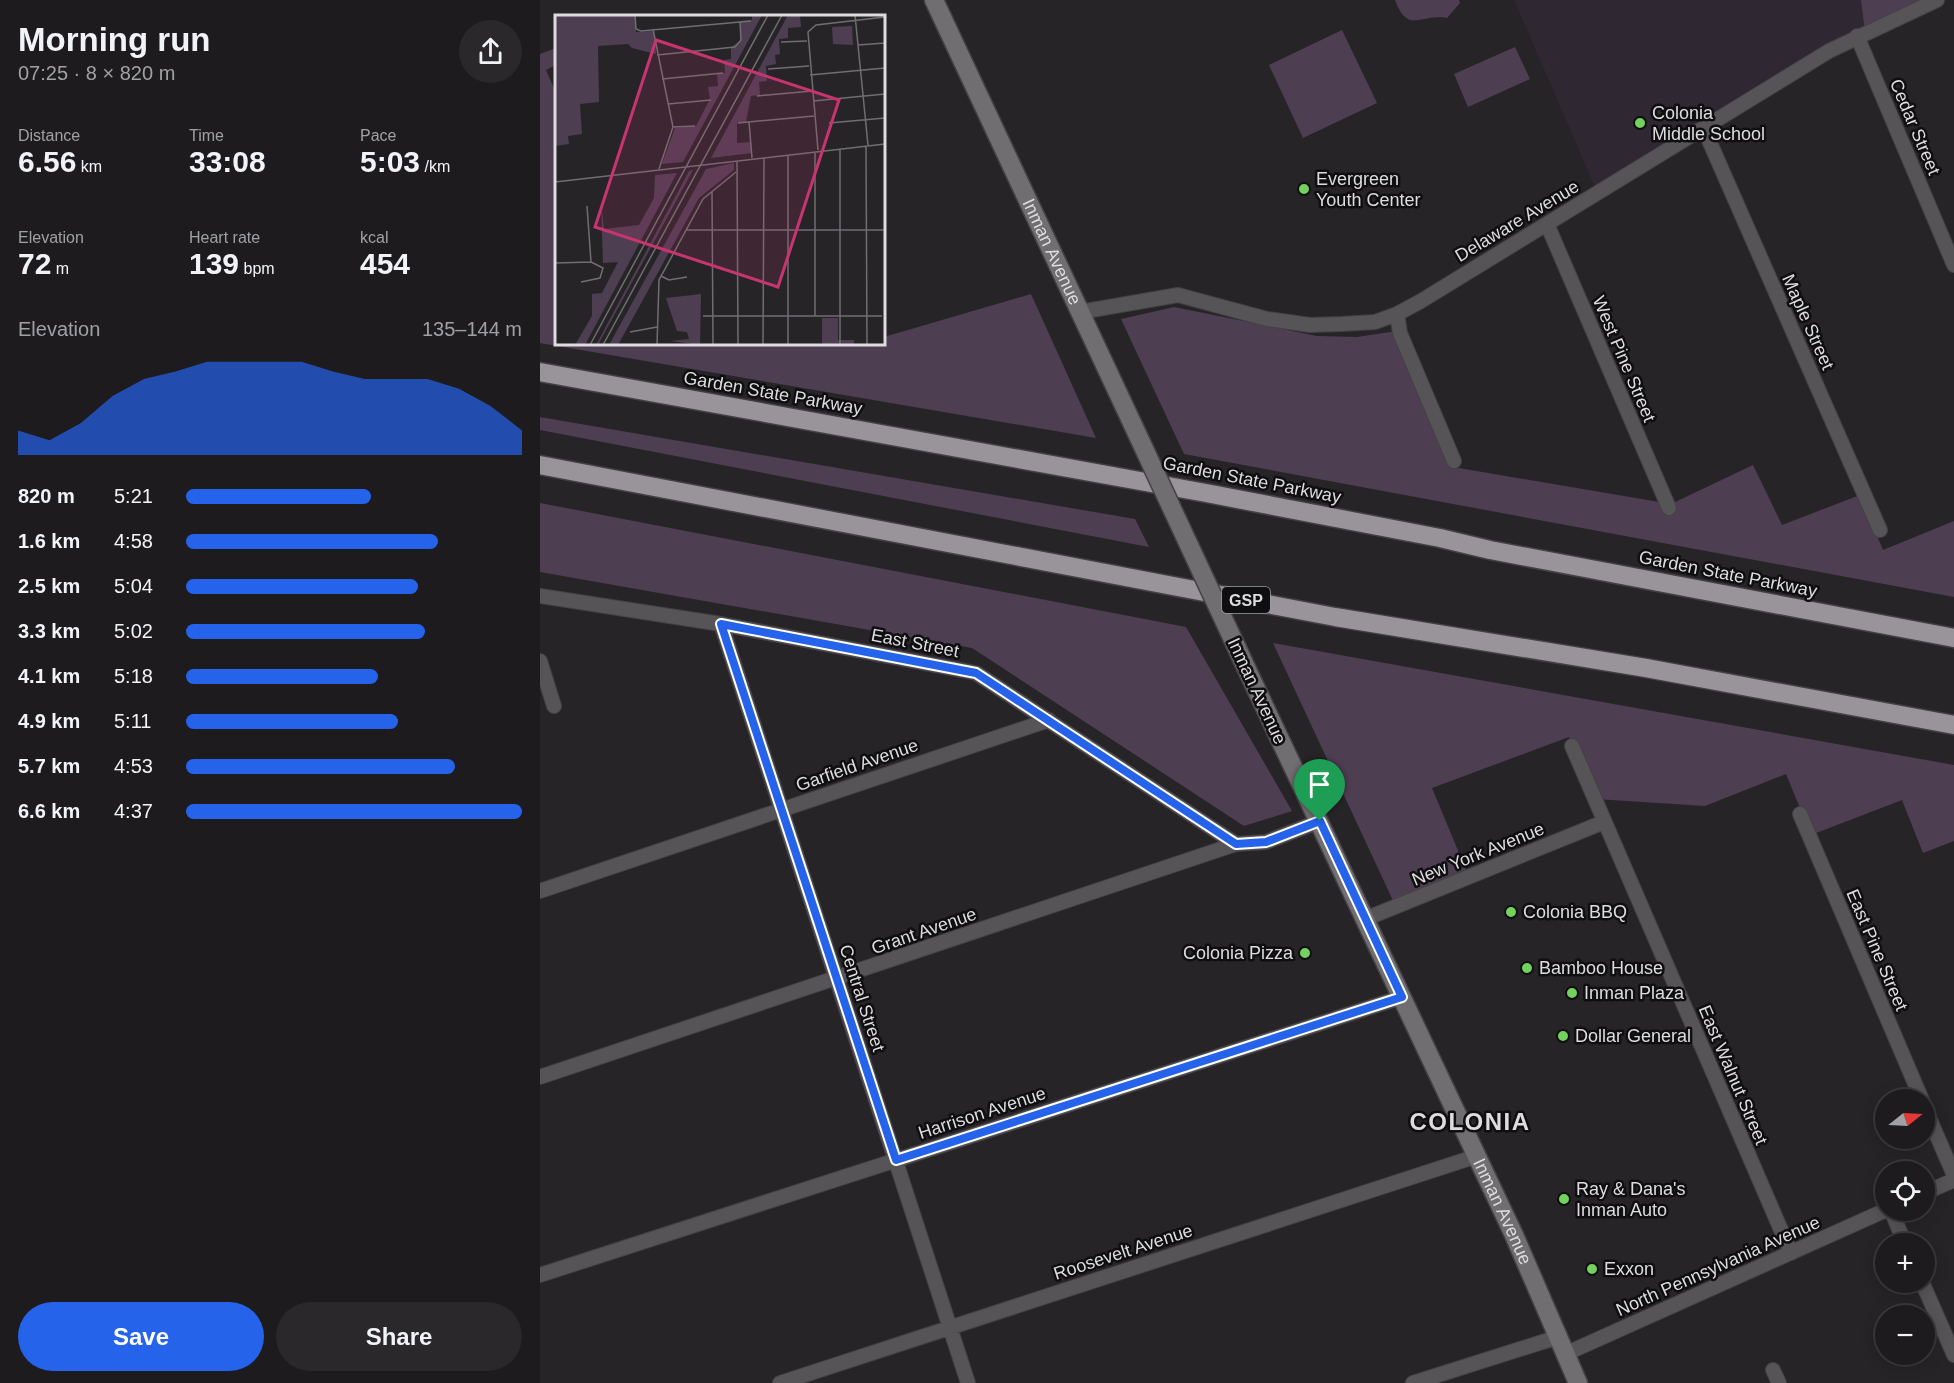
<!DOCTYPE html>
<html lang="en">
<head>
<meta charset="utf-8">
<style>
	:root { --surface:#1d1b1e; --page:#2a282b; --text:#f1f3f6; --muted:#a0a1a4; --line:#3b393c; --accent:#2563eb }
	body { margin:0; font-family:Helvetica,sans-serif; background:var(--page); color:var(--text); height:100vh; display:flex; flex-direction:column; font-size:22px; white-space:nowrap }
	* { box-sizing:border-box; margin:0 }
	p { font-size:20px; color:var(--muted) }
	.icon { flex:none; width:33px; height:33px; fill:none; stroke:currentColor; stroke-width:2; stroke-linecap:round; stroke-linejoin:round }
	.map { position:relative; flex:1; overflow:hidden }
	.sheet { display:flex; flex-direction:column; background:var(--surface); width:540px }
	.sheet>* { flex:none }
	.needle { width:39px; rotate:72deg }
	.controls { position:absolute; left:1335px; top:1089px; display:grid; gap:12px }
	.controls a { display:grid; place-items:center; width:60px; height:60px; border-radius:50%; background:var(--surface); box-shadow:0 3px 15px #0003,0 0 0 2px var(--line); font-size:30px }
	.pin { position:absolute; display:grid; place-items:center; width:51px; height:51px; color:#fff; margin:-62px -26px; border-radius:50% 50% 50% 0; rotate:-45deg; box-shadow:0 0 6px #0007 }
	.pin .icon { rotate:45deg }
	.round { display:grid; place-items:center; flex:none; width:63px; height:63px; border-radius:32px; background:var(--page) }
	.summary { display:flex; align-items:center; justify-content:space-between; height:102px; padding:0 18px }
	h1 { font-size:33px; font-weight:600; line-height:45px }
	.metrics { display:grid; grid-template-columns:repeat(3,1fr); gap:9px; height:102px; padding:6px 18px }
	.metrics div { display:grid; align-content:center }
	.metrics b { font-size:30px; font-weight:600 }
	.metrics small { font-size:16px; font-weight:400 }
	.metrics p { font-size:16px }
	.chart { height:168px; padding:12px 18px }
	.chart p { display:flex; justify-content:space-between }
	.chart svg { width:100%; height:108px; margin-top:6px; fill:var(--accent); opacity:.7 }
	.cta { display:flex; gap:12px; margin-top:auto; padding:12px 18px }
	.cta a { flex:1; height:69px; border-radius:36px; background:var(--accent); color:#fff; font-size:24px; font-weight:600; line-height:69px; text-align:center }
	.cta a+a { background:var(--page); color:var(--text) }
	ul { padding:0 18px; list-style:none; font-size:20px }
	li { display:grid; grid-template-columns:96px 72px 1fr; align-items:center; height:45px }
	li i { height:15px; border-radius:8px; background:var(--accent) }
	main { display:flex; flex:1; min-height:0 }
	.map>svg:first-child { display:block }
</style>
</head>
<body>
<main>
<section class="sheet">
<div class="summary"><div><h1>Morning run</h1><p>07:25 · 8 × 820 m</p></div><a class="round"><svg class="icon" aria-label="share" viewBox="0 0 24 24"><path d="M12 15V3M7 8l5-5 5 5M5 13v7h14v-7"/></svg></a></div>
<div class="metrics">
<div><p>Distance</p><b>6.56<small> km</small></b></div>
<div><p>Time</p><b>33:08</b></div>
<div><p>Pace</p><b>5:03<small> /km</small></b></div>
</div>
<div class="metrics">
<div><p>Elevation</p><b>72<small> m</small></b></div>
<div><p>Heart rate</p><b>139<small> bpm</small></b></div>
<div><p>kcal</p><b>454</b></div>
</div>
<div class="chart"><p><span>Elevation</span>135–144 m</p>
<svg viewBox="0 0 160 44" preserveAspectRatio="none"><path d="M0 44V34L10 38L20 31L30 20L40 13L50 10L60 6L70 6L80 6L90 6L100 10L110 13L120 13L130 13L140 17L150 24L160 34V44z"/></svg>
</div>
<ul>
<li><b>820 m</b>5:21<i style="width:55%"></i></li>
<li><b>1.6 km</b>4:58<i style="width:75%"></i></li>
<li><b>2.5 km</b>5:04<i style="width:69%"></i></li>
<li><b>3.3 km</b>5:02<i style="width:71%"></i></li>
<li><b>4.1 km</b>5:18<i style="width:57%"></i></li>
<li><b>4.9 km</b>5:11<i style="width:63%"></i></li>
<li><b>5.7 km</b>4:53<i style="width:80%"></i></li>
<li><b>6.6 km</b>4:37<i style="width:100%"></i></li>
</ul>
<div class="cta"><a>Save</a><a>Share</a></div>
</section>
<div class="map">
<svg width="1414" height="1383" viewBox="0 0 1414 1383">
	<rect width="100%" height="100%" fill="#272428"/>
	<path fill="#2f2731" d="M974,0H1397L1317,36L1058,194Z"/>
	<path fill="#4e3e52" d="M855,0H919L920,3L907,18C884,12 868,36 855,0Z
		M1321,0H1397L1325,32Z
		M802,30L837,103L763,138L729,65Z
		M975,47L990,79L928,107L914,74Z
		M16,48V65L6,70L16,93V344H344V337L491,294L556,438L0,343V54Z
		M634,307L777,336L817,337L857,331L913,467L1131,504L1213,465L1242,525L1320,495L1343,550L1414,521V597L644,454L581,319Z
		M0,417L595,519L609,547L0,430Z
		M0,503L646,627L752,811L704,826L432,648L0,572Z
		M733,643L1414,765V841L1383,853L1362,800L1271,835L1246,774L1165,806L1056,799L1029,737L892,788L929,877L856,907Z"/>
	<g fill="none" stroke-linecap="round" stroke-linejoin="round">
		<g stroke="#444145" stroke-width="16">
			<path id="street" d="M1317,36L1414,265
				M1164,129L1340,530
				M1007,224L1129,508
				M540,312L638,295L727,319L770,325L801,324L835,322L857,314L881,301L1289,51L1397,0
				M857,314L860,333L914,461
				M0,596L181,624L436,673L696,844
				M181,624L428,1383
				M0,661L14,706
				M1032,746L1251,1253
				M1260,814L1382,1100
				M0,891L509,720
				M825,919L1064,822
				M0,1077L696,844L726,842L780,821
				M1384,1106L1414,1175
				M1384,1193L1414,1180
				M1351,1210L1365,1244
				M0,1275L862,997
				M1382,1282L1414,1355
				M1025,1354L1346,1210
				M1233,1370L1239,1383
				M240,1383L937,1156
				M873,1383L1018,1337"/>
		</g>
		<g stroke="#444145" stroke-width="21">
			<g id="secondary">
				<path id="s1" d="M394,0L593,425"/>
				<path id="s2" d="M710,676L974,1235L1038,1383"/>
			</g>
		</g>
		<g stroke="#444145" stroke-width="21">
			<path id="highway" d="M0,372L666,493L900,538L950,550L1414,638
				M0,465L795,617L1106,668L1414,725"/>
		</g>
		<use href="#street" stroke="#565456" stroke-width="14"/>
		<use href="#secondary" stroke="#716e72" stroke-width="18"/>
		<use href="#highway" stroke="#99949a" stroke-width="18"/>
		<g stroke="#444145" stroke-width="21" stroke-linecap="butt">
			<path id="secondary-bridge" d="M593,425L710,676"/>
		</g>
		<use href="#secondary-bridge" stroke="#716e72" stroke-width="18"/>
	</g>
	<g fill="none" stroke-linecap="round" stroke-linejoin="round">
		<g stroke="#fff" stroke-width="12">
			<path id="route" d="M181,624L436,673L696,844L726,842L780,821L862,997L356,1160Z"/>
		</g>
		<use href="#route" stroke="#2563eb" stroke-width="8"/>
	</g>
	<g fill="#73d25d" stroke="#0f0e10" stroke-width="2">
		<circle cx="1100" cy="123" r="6"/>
		<circle cx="764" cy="189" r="6"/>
		<circle cx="971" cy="912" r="6"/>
		<circle cx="765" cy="953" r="6"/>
		<circle cx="987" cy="968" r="6"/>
		<circle cx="1032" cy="993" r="6"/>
		<circle cx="1023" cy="1036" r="6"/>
		<circle cx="1024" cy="1199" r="6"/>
		<circle cx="1052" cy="1269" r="6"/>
	</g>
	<g text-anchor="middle" stroke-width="5" stroke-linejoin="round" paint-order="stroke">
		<rect fill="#0f0e10" stroke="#a09ea1" stroke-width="1.5" x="682" y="587" width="48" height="26" rx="4.5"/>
		<g font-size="16" font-weight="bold" fill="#dedcdf">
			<text x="706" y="606">GSP</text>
		</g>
		<g font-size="18" fill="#dedcdf" stroke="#0f0e10" text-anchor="start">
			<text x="1112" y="119">Colonia<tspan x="1112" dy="21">Middle School</tspan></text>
			<text x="776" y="185">Evergreen<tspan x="776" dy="21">Youth Center</tspan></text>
			<text x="983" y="918">Colonia BBQ</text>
			<text x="753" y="959" text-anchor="end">Colonia Pizza</text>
			<text x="999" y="974">Bamboo House</text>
			<text x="1044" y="999">Inman Plaza</text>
			<text x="1035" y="1042">Dollar General</text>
			<text x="1036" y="1195">Ray &amp; Dana's<tspan x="1036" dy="21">Inman Auto</tspan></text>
			<text x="1064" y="1275">Exxon</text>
		</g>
		<g font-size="18" fill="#dedcdf" stroke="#0f0e10">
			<text transform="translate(1375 127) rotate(67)" y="6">Cedar Street</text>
			<text transform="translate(977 221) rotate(-31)" y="6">Delaware Avenue</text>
			<text dy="6" stroke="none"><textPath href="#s1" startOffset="278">Inman Avenue</textPath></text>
			<text transform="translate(1268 322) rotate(66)" y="6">Maple Street</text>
			<text transform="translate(1084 359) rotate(67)" y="6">West Pine Street</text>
			<text transform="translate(233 393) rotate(10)" y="6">Garden State Parkway</text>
			<text transform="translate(712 480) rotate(11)" y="6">Garden State Parkway</text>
			<text transform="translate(1188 574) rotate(11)" y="6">Garden State Parkway</text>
			<text transform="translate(375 643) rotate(11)" y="6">East Street</text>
			<text transform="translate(717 691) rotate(65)" y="6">Inman Avenue</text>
			<text transform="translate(317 765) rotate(-19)" y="6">Garfield Avenue</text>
			<text transform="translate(938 854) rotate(-22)" y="6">New York Avenue</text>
			<text transform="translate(384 931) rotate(-19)" y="6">Grant Avenue</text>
			<text transform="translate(1337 950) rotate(67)" y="6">East Pine Street</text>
			<text transform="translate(322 998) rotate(72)" y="6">Central Street</text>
			<text transform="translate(1193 1075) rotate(67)" y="6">East Walnut Street</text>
			<text transform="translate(442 1113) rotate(-18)" y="6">Harrison Avenue</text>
			<text dy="6" stroke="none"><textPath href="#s2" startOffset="592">Inman Avenue</textPath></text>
			<text transform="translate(583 1252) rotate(-18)" y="6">Roosevelt Avenue</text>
			<text transform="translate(1178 1266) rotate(-24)" y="6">North Pennsylvania Avenue</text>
		</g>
		<g font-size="24" font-weight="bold" letter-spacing="1.5" fill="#dedcdf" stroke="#0f0e10">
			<text x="930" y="1130">COLONIA</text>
		</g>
	</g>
	<g transform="translate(15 15)">
		<rect width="330" height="330" fill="#272428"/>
		<path d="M0,0H80L81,17L99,16L101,39L77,33L73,29L43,31L44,87L25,89L27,119L13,121L14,129L0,131ZM197,0H207L128,147L107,149L120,113L141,111L155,84L153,72L163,71L162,59L170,58L169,45L176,44V32L185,26V6L197,5ZM233,0H245L246,12L233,13V23L224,24L225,39L220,40L221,49L211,51L212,66L204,67L205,80L196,81L191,107L182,108V128L196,127L197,138L156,143ZM297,11L298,30L278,29L277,12ZM179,148V155L144,183L63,330H54L151,154ZM138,155L43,330H41L134,156ZM122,158L30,330H20L37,301V279L47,278L63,247L48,248L46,187L49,214L84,210L99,183L100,160ZM146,279L145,330L116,326L134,324L132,317L122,316L111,283ZM267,303H283V325H299V330H267Z" fill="#4e3e52"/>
		<path fill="none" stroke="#706e71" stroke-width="1.5" d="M80,0L81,14L86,16L196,6M300,0L313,130M98,14L118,112L104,154M226,27L252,26M303,30L330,28M102,40L180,32L186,25L185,7M213,54L254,51M255,60L330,53M107,64L168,58M202,81L257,76M258,86L330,79M113,89L156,85M194,107L197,143M183,108L259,101M274,108L330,103M118,112L140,111M311,131L312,330M263,135L253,17L261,10L330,2M233,140V330M182,146L183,330M0,167L330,129M157,176L158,330M32,191L36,247M131,215H330M0,248L36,247M106,261L114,265L132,262M26,267L45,263L48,253L36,247M148,301H327M260,301V137M75,317L102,312M35,330L213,0M48,330L227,0M102,330L104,265L148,184L181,157M208,330L209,143M285,330V135"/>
		<path fill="#c6356f" fill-opacity="0.15" stroke="#c6356f" stroke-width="3" d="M101,25L284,85L223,272L40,212Z"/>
		<rect width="330" height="330" fill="none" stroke="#dedcdf" stroke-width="3"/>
	</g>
</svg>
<div class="controls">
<a><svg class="needle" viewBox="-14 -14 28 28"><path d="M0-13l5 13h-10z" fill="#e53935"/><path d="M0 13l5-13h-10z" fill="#a0a1a4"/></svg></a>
<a><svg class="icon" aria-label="locate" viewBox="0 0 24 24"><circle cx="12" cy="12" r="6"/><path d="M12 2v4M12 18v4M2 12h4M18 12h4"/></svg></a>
<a>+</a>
<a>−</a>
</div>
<div class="pin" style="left:780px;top:821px;background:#1e9e55"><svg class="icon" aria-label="arrive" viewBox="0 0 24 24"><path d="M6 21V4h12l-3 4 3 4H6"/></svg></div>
</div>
</main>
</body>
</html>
